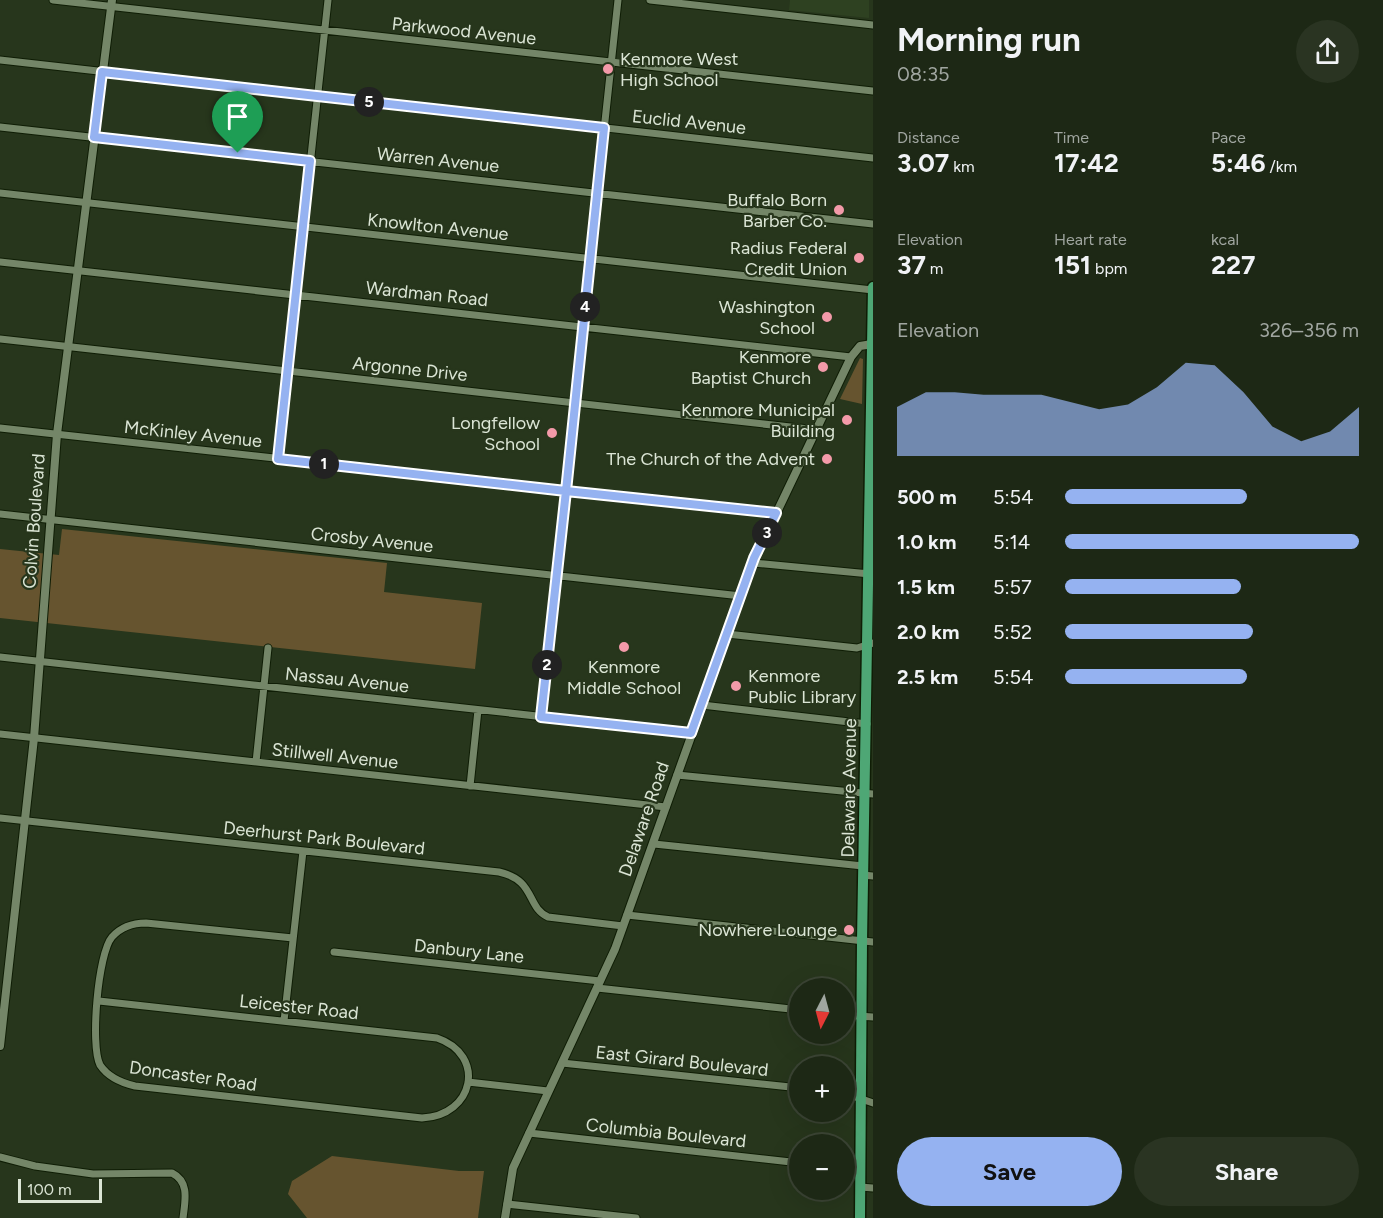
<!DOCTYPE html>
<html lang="en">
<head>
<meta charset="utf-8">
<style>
	:root { --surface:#1d2815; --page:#2a3422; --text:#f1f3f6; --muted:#a0a6a0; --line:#3b4434; --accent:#95b2f1 }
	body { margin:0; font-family:Figtree,sans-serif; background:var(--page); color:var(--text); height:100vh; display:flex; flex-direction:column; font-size:22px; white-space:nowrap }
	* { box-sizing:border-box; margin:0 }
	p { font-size:20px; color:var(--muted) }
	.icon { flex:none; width:33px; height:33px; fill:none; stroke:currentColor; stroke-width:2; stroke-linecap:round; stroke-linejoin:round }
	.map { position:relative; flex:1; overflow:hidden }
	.sheet { display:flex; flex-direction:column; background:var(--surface); width:510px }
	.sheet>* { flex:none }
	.needle { width:39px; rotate:186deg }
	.fabs { position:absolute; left:789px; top:978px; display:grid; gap:12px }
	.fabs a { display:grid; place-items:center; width:66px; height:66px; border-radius:50%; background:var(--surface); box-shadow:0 6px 24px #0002,0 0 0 2px var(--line); font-size:30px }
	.scale { position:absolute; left:18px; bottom:15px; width:84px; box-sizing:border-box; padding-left:6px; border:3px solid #dbe5d5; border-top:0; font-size:16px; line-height:21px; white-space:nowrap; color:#dbe5d5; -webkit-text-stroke:4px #27361c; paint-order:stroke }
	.pin { position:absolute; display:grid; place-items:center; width:51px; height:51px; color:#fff; margin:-62px -26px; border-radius:50% 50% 50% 0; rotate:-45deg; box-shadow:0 0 6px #0007 }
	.pin .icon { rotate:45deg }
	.km { position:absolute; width:30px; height:30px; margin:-15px; border-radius:50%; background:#222; color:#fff; font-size:16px; line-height:30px; text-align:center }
	.round { display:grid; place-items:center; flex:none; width:63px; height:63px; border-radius:32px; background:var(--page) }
	.head { display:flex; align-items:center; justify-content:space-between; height:102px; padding:0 24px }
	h1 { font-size:33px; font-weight:700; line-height:45px }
	.stats { display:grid; grid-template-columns:repeat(3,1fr); gap:9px; height:102px; padding:6px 24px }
	.stats div { display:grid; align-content:center }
	.stats b { font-size:26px; font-weight:700 }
	.stats small { font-size:16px; font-weight:400 }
	.stats p { font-size:16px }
	.chart { height:168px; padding:12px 24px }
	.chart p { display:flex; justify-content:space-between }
	.chart svg { width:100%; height:108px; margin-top:6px; fill:var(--accent); opacity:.7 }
	.button { display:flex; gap:12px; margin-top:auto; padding:12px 24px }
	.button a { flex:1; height:69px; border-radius:36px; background:var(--accent); color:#111; font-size:24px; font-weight:700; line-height:69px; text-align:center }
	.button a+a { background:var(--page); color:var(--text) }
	ul { padding:0 24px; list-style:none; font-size:20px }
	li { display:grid; grid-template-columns:96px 72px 1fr; align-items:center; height:45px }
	li i { height:15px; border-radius:8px; background:var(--accent) }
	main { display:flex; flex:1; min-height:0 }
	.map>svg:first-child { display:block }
</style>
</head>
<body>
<main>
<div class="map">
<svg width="873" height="1218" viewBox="0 0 873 1218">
	<rect width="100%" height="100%" fill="#27361c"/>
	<path fill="#2e4121" d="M790,0H869V18L789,10Z"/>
	<path fill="#66542f" d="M860,358L863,359L862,404L840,399Z
		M62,529L387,563L384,592L482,603L475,669L0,618V549L59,555Z
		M332,1156L459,1171H484L478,1218H307L288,1194L292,1181Z"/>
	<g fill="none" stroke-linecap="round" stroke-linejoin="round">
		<g stroke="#0f1d05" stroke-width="9">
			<path id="minor" d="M53,0L873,91
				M650,0L873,25
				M0,60L873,158
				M0,127L873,224
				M0,193L873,290
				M0,262L851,357
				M0,339L817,430
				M0,428L776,513
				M278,459L328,0
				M0,514L741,596
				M753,563L870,574
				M727,634L857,648L873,643
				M0,657L691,733
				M702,705L867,724
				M541,717L618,0
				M0,734L666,807
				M256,762L268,648
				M677,775L873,794
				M470,786L478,710
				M0,818L499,872C536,880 526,907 548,917L623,926
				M654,844L863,866
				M863,875L873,876
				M627,915L873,942
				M334,952L600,981
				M597,988L800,1010
				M99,1001L437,1038C487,1055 474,1116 422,1118L135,1086C122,1083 108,1077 100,1065C90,1046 98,953 112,937C121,927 133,923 146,923L293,938
				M844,1015L873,1017
				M284,1021L303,851
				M562,1063L800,1088
				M468,1082L548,1091
				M844,1093L873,1103
				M529,1133L800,1163
				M0,1157L35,1166L93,1174L172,1173C190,1182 185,1201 183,1218
				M844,1168L860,1170
				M860,1187L873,1188
				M507,1204L636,1218"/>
		</g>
		<g stroke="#0f1d05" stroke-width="10">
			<path id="tertiary" d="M0,1046L34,738L57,434L112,0
				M505,1218L513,1168L615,949L755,558L851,357L860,346L872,344"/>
		</g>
		<g stroke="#0f1d05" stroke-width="13">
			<path id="primary" d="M860,1218L862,941L873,287"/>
		</g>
		<use href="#minor" stroke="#748668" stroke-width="7"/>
		<use href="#tertiary" stroke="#748668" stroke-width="8"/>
		<use href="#primary" stroke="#4ea775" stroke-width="10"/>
	</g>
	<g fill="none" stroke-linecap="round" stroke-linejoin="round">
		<g stroke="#fff" stroke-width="12">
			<path id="route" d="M238,153L310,161L278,459L566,491L541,717L691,733L754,558L776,513L566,491L604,128L102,72L94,137L238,153"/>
		</g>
		<use href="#route" stroke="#95b2f1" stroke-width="8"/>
	</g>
	<g fill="#f39aa9" stroke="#27361c" stroke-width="2">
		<circle cx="608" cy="69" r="6"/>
		<circle cx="839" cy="210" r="6"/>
		<circle cx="859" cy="258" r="6"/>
		<circle cx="827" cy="317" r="6"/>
		<circle cx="823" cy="367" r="6"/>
		<circle cx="847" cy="420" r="6"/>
		<circle cx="552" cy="433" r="6"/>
		<circle cx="827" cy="459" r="6"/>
		<circle cx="624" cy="647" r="6"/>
		<circle cx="736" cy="686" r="6"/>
		<circle cx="849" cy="930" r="6"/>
	</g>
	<g text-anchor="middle" stroke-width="4.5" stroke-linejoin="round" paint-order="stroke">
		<g font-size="18" fill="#dbe5d5" stroke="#27361c">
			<text transform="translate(464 31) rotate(6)" y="6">Parkwood Avenue</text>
			<text transform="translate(689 122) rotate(6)" y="6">Euclid Avenue</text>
			<text transform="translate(438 160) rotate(6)" y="6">Warren Avenue</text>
			<text transform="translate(438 227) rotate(6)" y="6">Knowlton Avenue</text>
			<text transform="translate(427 294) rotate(6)" y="6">Wardman Road</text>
			<text transform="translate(410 369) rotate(6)" y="6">Argonne Drive</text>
			<text transform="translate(193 434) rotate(6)" y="6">McKinley Avenue</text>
			<text transform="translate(34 521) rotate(-86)" y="6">Colvin Boulevard</text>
			<text transform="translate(372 540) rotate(6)" y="6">Crosby Avenue</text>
			<text transform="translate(347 680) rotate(6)" y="6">Nassau Avenue</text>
			<text transform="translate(335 756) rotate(6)" y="6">Stillwell Avenue</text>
			<text transform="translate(849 788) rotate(-89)" y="6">Delaware Avenue</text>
			<text transform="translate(644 819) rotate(-71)" y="6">Delaware Road</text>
			<text transform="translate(324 838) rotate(6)" y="6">Deerhurst Park Boulevard</text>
			<text transform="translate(469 951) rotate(6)" y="6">Danbury Lane</text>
			<text transform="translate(299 1007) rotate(6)" y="6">Leicester Road</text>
			<text transform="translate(682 1061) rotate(6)" y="6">East Girard Boulevard</text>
			<text transform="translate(193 1076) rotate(8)" y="6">Doncaster Road</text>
			<text transform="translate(666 1133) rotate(6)" y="6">Columbia Boulevard</text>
		</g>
		<g font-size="18" fill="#dbe5d5" stroke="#27361c" text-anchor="end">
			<text x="620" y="65" text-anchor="start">Kenmore West<tspan x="620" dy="21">High School</tspan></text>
			<text x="827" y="206">Buffalo Born<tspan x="827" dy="21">Barber Co.</tspan></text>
			<text x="847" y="254">Radius Federal<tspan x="847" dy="21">Credit Union</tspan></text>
			<text x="815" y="313">Washington<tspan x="815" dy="21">School</tspan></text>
			<text x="811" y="363">Kenmore<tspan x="811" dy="21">Baptist Church</tspan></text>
			<text x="835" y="416">Kenmore Municipal<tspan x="835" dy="21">Building</tspan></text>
			<text x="540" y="429">Longfellow<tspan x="540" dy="21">School</tspan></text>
			<text x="815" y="465">The Church of the Advent</text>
			<text x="624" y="673" text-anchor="middle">Kenmore<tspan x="624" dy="21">Middle School</tspan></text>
			<text x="748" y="682" text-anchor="start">Kenmore<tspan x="748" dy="21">Public Library</tspan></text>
			<text x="837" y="936">Nowhere Lounge</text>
		</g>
	</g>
</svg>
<div class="fabs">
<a><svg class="needle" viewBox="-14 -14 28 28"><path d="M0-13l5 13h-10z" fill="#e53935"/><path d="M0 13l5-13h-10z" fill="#a0a6a0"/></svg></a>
<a>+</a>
<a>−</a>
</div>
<div class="scale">100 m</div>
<div class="pin" style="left:238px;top:153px;background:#1e9e55"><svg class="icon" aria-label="arrive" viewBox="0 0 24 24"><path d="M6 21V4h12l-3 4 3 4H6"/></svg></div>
<b class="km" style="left:324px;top:464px">1</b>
<b class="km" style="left:547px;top:665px">2</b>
<b class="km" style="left:767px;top:533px">3</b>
<b class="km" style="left:585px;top:307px">4</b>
<b class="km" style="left:369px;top:102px">5</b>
</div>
<section class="sheet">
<div class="head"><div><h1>Morning run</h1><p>08:35</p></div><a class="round"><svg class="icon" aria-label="share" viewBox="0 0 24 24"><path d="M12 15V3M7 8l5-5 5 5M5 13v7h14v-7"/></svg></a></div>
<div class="stats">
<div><p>Distance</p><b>3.07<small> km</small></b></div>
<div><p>Time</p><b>17:42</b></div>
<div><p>Pace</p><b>5:46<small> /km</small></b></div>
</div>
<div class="stats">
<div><p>Elevation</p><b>37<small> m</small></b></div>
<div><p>Heart rate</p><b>151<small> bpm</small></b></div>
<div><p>kcal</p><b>227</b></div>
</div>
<div class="chart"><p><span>Elevation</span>326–356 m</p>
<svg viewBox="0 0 160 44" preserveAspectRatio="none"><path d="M0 44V24L10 18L20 18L30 19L40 19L50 19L60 22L70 25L80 23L90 16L100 6L110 7L120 18L130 32L140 38L150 34L160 24V44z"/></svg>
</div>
<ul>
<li><b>500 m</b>5:54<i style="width:62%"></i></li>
<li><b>1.0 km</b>5:14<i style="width:100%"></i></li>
<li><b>1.5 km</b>5:57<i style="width:60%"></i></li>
<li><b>2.0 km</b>5:52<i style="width:64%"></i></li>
<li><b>2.5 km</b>5:54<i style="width:62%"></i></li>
</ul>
<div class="button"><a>Save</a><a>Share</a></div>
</section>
</main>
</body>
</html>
